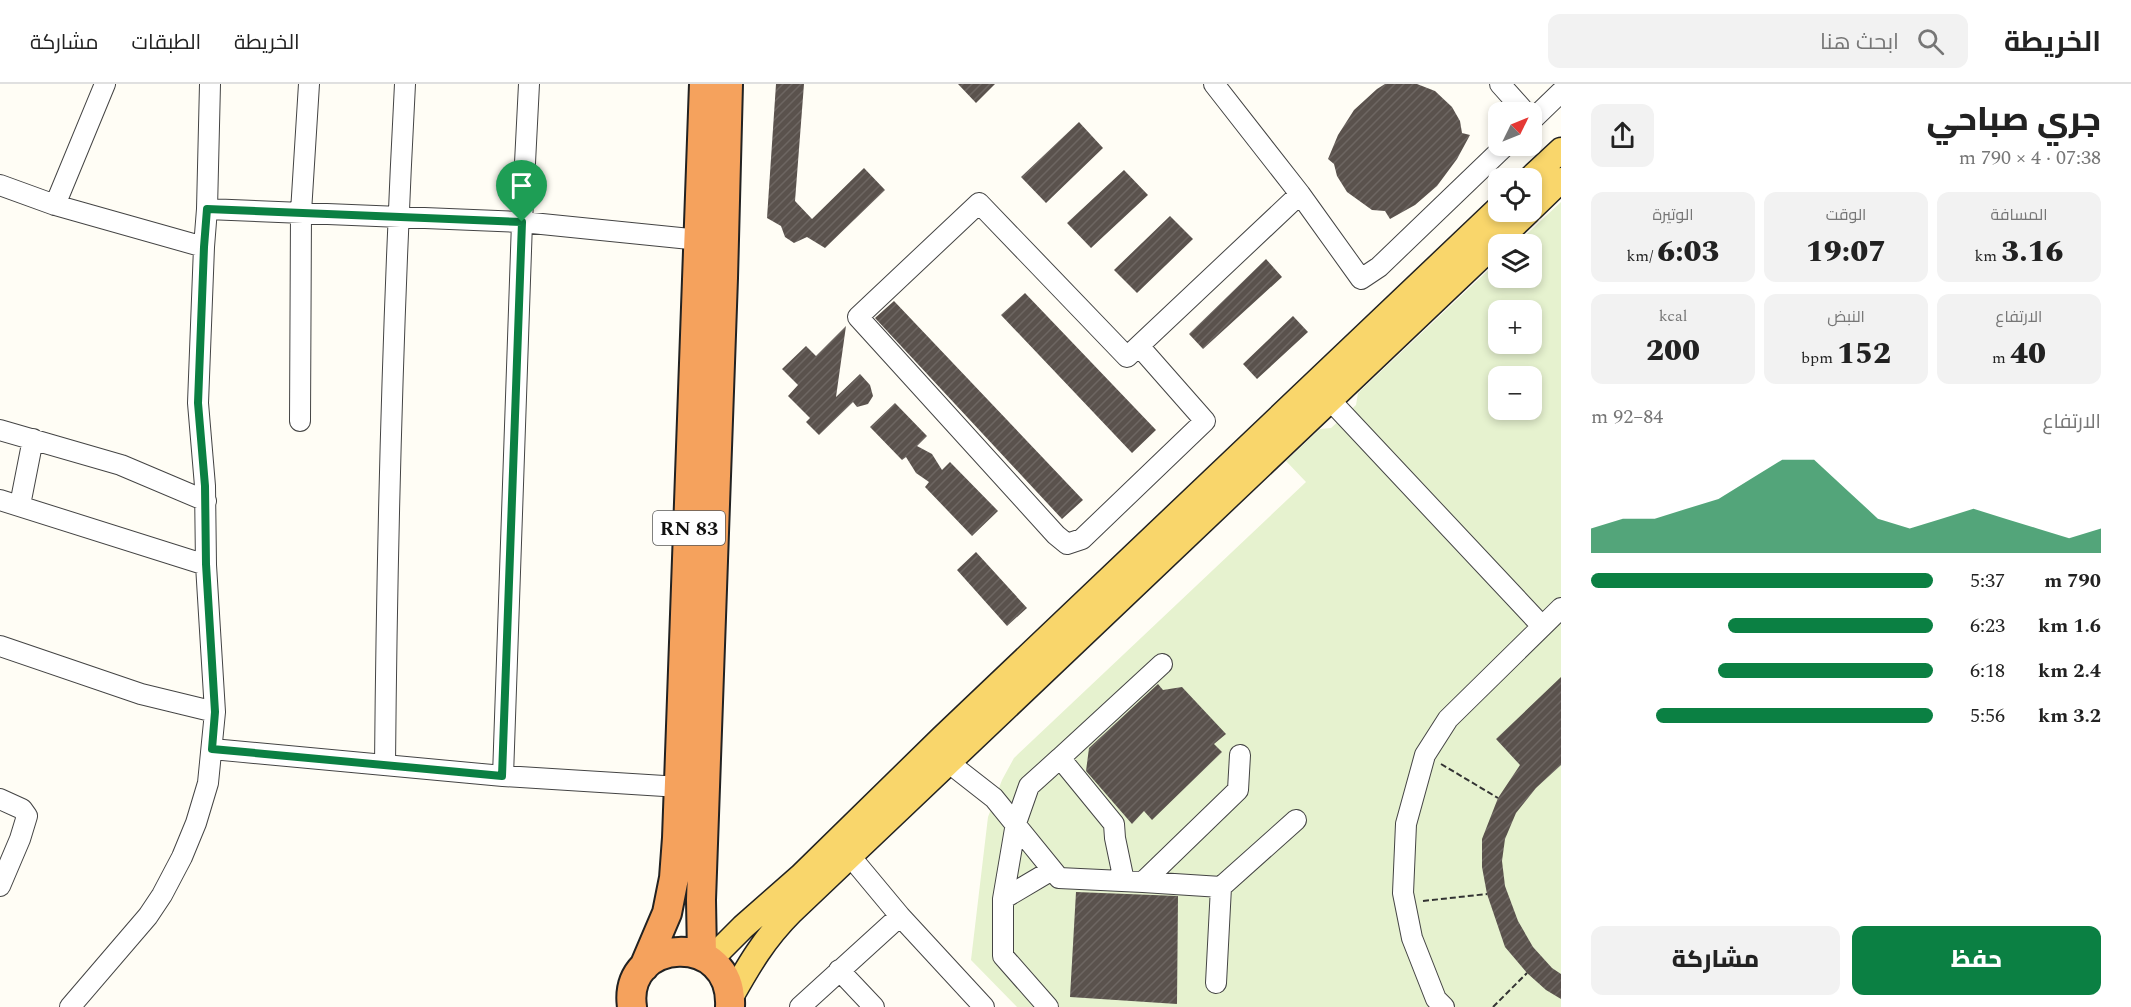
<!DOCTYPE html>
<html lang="ar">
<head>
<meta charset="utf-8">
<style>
	:root { --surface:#fff; --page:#f2f2f2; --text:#222; --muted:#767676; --line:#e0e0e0; --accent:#0b8043 }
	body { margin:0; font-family:Spectral,Cairo,serif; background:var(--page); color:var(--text); direction:rtl; height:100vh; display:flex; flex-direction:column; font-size:22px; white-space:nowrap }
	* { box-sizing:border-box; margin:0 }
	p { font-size:20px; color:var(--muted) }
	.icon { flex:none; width:33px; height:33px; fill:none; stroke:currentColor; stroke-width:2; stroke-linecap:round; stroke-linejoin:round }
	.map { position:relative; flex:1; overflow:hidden; direction:ltr }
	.drawer { display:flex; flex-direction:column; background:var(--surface); width:570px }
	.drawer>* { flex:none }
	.needle { width:39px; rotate:47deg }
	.buttons { position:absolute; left:1488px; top:18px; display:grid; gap:12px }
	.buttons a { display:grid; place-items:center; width:54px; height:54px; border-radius:12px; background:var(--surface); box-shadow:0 3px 9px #0003; font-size:30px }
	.pin { position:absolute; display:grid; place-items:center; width:51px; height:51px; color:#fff; margin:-62px -26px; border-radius:50% 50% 50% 0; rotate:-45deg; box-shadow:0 0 6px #0007 }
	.pin .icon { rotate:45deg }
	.round { display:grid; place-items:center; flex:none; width:63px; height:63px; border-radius:12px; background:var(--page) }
	.head { display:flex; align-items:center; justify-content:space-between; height:102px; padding:0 30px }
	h1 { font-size:33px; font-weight:800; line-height:45px }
	.metrics { display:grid; grid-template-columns:repeat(3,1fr); gap:9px; height:102px; padding:6px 30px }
	.metrics div { display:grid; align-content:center; border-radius:12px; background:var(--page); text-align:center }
	.metrics b { font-size:30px; font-weight:800 }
	.metrics small { font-size:16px; font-weight:400 }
	.metrics p { font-size:16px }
	.chart { height:168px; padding:12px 30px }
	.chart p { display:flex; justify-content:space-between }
	.chart svg { width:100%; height:108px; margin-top:6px; fill:var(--accent); opacity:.7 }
	.button { display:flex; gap:12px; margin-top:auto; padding:12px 30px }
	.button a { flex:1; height:69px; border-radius:12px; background:var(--accent); color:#fff; font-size:24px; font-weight:800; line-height:69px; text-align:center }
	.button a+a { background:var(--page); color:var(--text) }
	ul { padding:0 30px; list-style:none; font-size:20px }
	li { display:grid; grid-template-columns:96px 72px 1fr; align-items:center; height:45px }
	li i { height:15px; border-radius:8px; background:var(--accent) }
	header { display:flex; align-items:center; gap:36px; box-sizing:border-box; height:84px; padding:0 30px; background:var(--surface); border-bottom:2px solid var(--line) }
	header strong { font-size:28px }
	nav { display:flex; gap:33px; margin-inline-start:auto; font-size:21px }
	.search { width:420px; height:54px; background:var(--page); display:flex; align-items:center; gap:15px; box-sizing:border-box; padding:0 21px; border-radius:12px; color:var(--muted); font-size:22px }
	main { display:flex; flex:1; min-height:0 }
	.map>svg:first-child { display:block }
</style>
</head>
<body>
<header>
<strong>الخريطة</strong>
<div class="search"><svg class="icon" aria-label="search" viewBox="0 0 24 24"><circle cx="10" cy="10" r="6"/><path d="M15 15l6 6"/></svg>ابحث هنا</div>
<nav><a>الخريطة</a><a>الطبقات</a><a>مشاركة</a></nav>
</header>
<main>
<section class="drawer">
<div class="head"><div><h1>جري صباحي</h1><p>07:38 · 4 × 790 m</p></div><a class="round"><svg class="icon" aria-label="share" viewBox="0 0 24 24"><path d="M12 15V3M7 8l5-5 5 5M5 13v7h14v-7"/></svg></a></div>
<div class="metrics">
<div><p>المسافة</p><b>3.16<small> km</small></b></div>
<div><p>الوقت</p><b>19:07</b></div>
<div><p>الوتيرة</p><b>6:03<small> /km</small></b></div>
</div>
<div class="metrics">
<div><p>الارتفاع</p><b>40<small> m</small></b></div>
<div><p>النبض</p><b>152<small> bpm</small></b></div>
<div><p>kcal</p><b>200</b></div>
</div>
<div class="chart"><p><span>الارتفاع</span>84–92 m</p>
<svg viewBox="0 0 160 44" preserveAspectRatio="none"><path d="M0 44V34L10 30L20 30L30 26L40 22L50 14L60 6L70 6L80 18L90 30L100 34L110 30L120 26L130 30L140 34L150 38L160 34V44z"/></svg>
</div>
<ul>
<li><b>790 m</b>5:37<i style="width:100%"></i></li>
<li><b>1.6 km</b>6:23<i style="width:60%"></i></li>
<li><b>2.4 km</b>6:18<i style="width:63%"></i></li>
<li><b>3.2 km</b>5:56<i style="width:81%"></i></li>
</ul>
<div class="button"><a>حفظ</a><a>مشاركة</a></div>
</section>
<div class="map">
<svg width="1561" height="923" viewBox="0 0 1561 923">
	<defs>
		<pattern id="building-hatch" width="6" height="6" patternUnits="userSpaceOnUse" patternTransform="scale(1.5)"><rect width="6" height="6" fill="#5a524d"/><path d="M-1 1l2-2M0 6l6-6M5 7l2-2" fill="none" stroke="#6d6662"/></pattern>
	</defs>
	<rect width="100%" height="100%" fill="#fffdf5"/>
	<path fill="#e6f2cf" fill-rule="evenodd" d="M1561,118V923H1017L971,876L988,733L1002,696L1014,674L1306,398L1286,377L1320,345L1331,344L1356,321L1358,309L1498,177V194H1532V160H1516ZM1498,226H1532V260H1498ZM1498,292H1532V326H1498Z"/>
	<path fill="url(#building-hatch)" d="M776,0H804L795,117L812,135L864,84L885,106L825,164L807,153L794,159L785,153L781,142L767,134Z
		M958,0H995L976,19Z
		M1385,0H1417L1435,7L1452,23L1460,37L1462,49L1470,51L1457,75L1437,102L1415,121L1390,135L1385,127L1372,126L1347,108L1337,92L1334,80L1328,75L1338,51L1354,26L1377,5Z
		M1079,38L1103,64L1046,119L1021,93Z
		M1124,86L1148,111L1091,164L1067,139Z
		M1170,132L1193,155L1137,209L1114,186Z
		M1266,175L1282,193L1203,265L1189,250Z
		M1025,209L1156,346L1132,369L1001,231Z
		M894,217L1083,416L1062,435L875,234Z
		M1293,232L1308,248L1257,295L1243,280Z
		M846,242L836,313L860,290L870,301L873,312L868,320L857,323L853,318L819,351L806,338L810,334L788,312L798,301L782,285L806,262L816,272Z
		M895,319L927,352L917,362L932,370L942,386L950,378L998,427L972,452L925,403L929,398L916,389L906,373L902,376L870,343Z
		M976,468L1027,524L1007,542L957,486Z
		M1561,593V681L1536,704L1516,729L1505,755L1502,777L1505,802L1518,837L1533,863L1552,884L1561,890V915L1546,906L1527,889L1505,863L1487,810L1482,783V755L1498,714L1520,681L1496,655Z
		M1158,600L1163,606L1182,603L1226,650L1214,660L1222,668L1152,736L1144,727L1132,740L1086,687L1089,664Z
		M1076,808L1178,812L1177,920L1070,913Z"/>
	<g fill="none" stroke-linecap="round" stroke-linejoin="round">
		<g stroke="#444" stroke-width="22">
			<path id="minor" d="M1214,0L1300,110L1361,195L1379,183L1505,62
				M1500,0L1525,28
				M1532,36L1561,8
				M0,101L55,121L204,163
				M55,121L105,0
				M207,125L522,138L700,156
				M1139,262L1205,337L1082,455L1067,460L1056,451L858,233L979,119L1127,273L1300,110
				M1330,316L1542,542
				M300,337L301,128L309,0
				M0,346L121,381L206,417
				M0,416L206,481
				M20,421L33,355
				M0,562L141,610L215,628
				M212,665L503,692L680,703
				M1060,674L1162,580
				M948,678L994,714L1059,794L1143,798L1238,706L1240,671
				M385,681C387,454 393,227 405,0
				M503,692L522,138L529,0
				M0,715L22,725L27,732L20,755L0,802
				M850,772L900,832L984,923
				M1052,786L1003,815L1016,739L1029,702L1060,674L1114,740L1115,754L1124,797
				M1143,798L1221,803L1296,736
				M1003,815V872L1048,923
				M839,886L874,923
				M1216,899L1221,803
				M70,923L148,832L162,811L182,773L196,739L208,699L215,628L206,481L205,402L198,319L204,163L207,125L210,0
				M800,923L900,832
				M1444,923L1436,915L1412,854L1403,809L1406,740L1425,671L1448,635L1561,524"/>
		</g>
		<g stroke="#222" stroke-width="27">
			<path id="major" d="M1531,94L1561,66
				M1532,124L1561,96
				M710,876L743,843L801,792L942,654L1498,125
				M731,913C749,881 764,855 791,828L1528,128"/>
		</g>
		<g stroke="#222" stroke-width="32">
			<path id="highway" d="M702,872L701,816L723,194L728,0
				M644,883L667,829L674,794L677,754L704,0
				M632,923C622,853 734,846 730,923"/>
		</g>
		<path stroke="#333" stroke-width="2" stroke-dasharray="6 3" stroke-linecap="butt" d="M1441,680L1498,714
			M1423,817L1487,810
			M1493,923L1527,889"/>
		<use href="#minor" stroke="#fff" stroke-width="20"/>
		<use href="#major" stroke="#f9d66b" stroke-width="24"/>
		<use href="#highway" stroke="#f5a25d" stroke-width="28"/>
	</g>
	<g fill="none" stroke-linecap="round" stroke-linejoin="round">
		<g stroke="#fff" stroke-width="12">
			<path id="route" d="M207,125L522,138L502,692L212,665L215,628L206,480L205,402L198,319L204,163Z"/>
		</g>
		<use href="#route" stroke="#0b8043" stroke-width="8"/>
	</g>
	<g text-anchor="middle" stroke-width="6" stroke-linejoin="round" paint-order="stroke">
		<rect fill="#fff" stroke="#585858" stroke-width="1.5" x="653" y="427" width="72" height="34" rx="4.5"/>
		<g font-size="20" font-weight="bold" fill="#111">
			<text x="689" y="451">RN 83</text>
		</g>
	</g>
</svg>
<div class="buttons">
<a><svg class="needle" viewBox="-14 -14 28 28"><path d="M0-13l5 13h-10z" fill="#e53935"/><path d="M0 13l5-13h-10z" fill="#767676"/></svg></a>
<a><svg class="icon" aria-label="locate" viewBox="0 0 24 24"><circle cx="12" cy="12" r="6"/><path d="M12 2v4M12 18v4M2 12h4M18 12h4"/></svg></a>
<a><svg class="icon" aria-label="layers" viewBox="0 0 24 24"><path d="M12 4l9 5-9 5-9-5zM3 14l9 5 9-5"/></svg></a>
<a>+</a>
<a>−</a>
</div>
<div class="pin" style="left:522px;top:138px;background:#1e9e55"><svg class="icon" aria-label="arrive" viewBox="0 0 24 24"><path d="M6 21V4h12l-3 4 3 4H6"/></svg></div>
</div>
</main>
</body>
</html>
